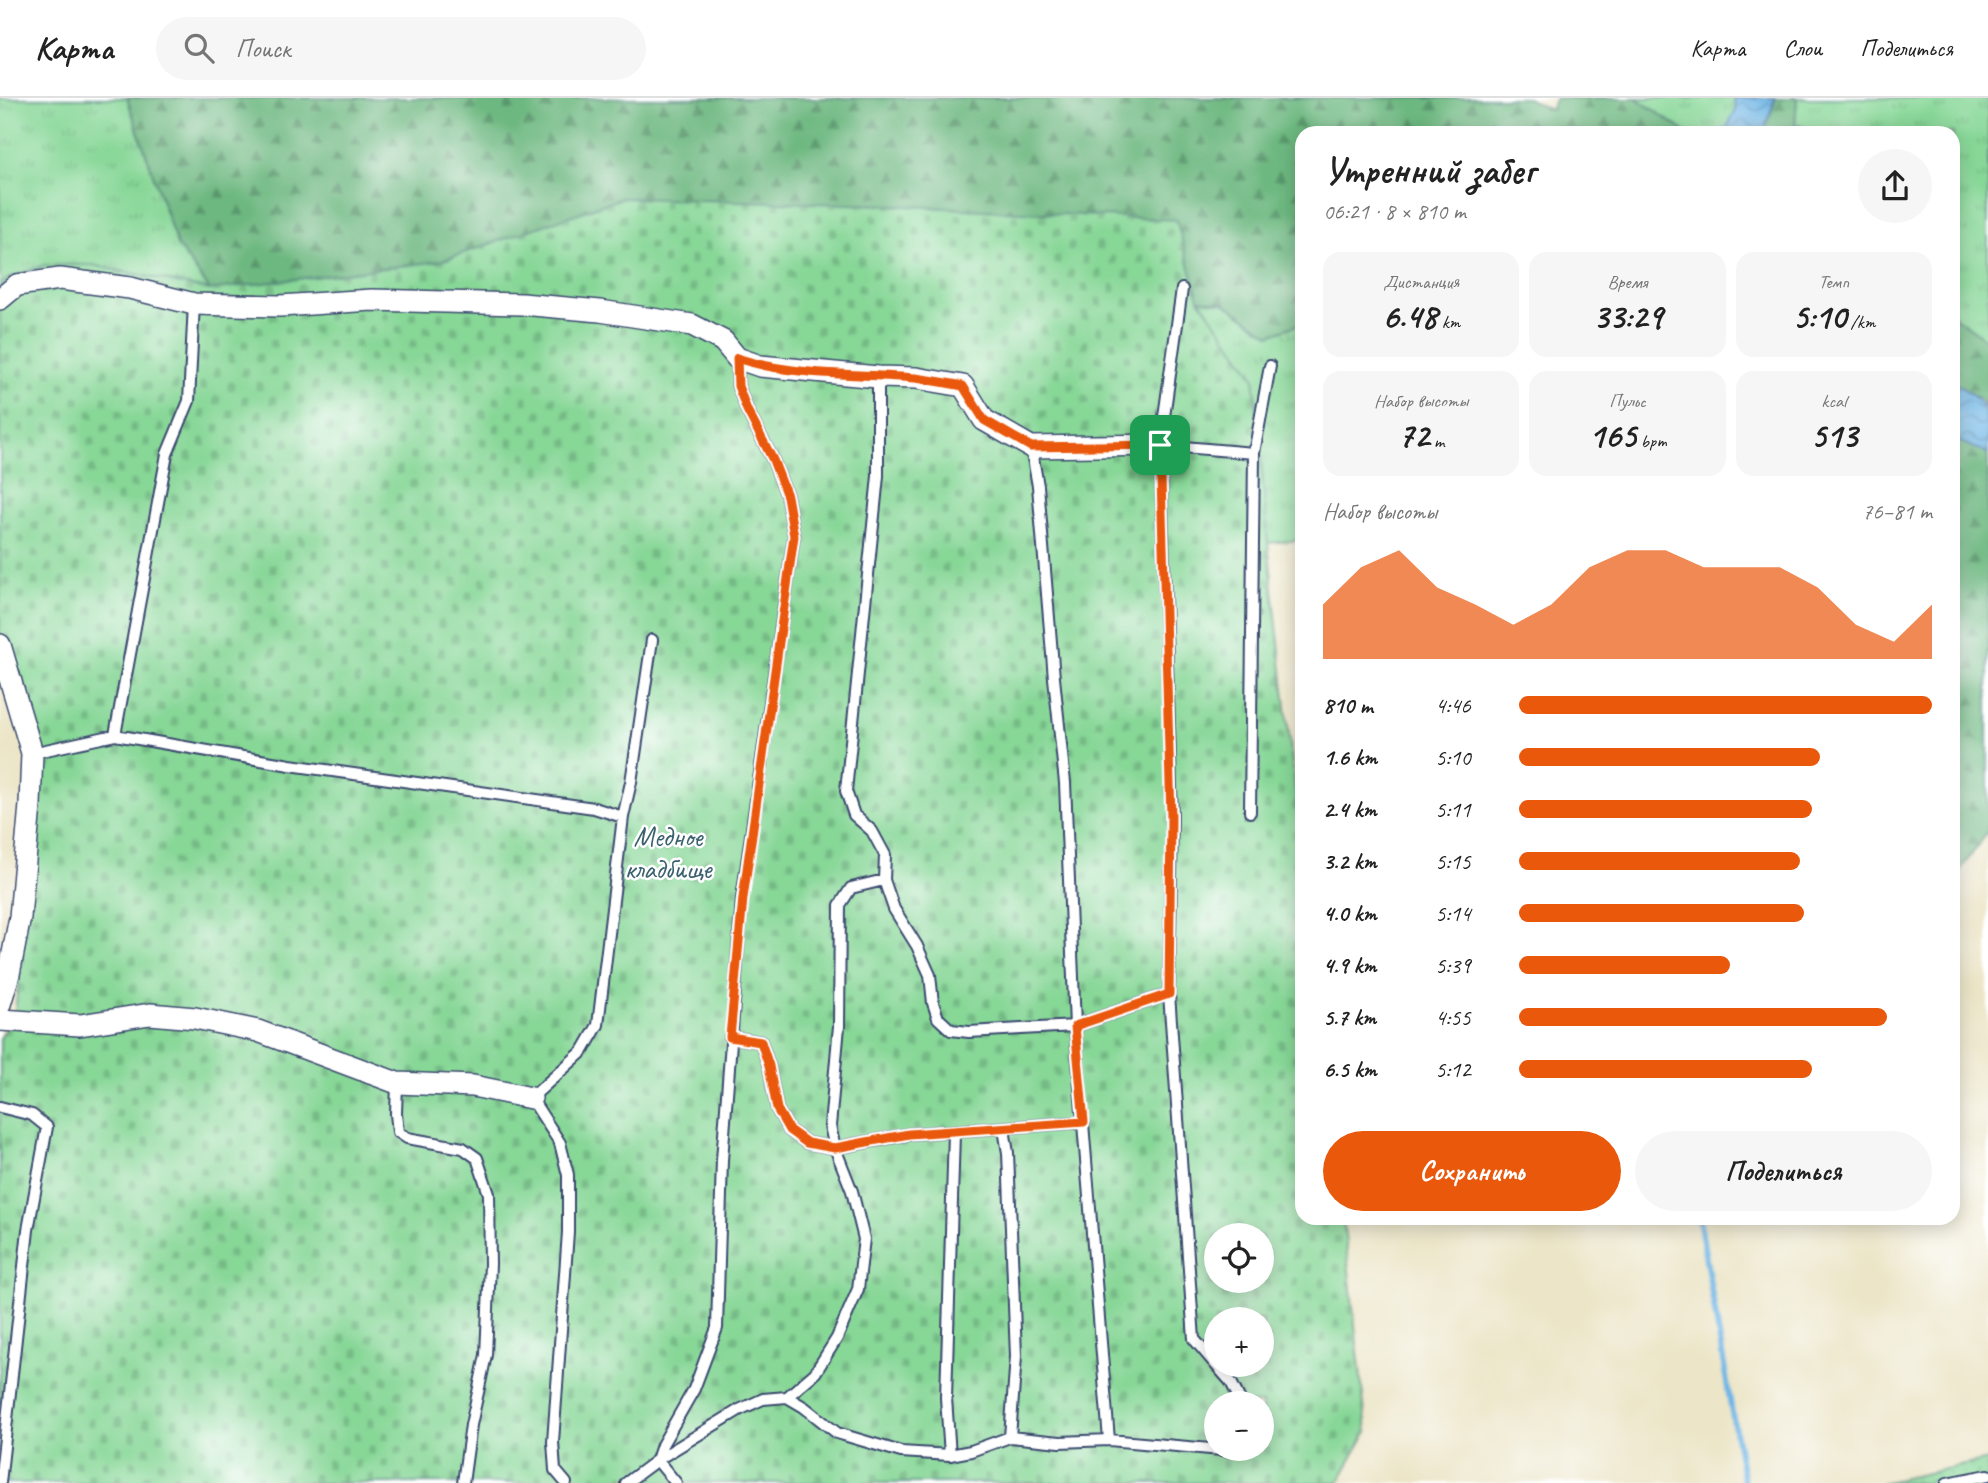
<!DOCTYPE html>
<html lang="ru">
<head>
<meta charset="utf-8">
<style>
	:root { --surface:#fff; --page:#f6f6f6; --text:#222; --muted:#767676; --line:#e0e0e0; --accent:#ea580c }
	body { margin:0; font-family:Caveat,sans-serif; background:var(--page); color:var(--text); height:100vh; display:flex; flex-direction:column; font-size:26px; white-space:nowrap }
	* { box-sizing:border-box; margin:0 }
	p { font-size:23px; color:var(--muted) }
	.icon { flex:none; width:38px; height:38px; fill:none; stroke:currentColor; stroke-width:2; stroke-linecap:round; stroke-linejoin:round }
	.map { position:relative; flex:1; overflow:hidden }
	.sheet { position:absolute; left:1295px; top:28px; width:665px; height:1099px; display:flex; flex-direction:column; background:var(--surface); border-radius:21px; box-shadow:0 4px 18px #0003 }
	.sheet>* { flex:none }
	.tools { position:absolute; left:1204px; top:1125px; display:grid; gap:14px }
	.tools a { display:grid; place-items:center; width:70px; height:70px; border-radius:50%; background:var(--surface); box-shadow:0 4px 18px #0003; font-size:35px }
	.pin { position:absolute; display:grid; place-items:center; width:60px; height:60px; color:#fff; margin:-30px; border-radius:14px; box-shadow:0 4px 10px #0006 }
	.round { display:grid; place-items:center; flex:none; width:74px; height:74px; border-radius:37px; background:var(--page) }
	.headline { display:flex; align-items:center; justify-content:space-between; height:119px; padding:0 28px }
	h1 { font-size:38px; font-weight:600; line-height:52px }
	.figures { display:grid; grid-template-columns:repeat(3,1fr); gap:10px; height:119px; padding:7px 28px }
	.figures div { display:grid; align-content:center; border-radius:18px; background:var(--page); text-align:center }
	.figures b { font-size:35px; font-weight:600 }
	.figures small { font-size:19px; font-weight:400 }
	.figures p { font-size:19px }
	.chart { height:196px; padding:14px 28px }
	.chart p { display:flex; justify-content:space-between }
	.chart svg { width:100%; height:126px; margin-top:7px; fill:var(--accent); opacity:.7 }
	.cta { display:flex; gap:14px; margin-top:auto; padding:14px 28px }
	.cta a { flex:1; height:80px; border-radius:42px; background:var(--accent); color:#fff; font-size:28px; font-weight:600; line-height:80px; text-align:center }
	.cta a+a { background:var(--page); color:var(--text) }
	ul { padding:0 28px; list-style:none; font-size:23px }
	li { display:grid; grid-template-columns:112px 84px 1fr; align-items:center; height:52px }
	li i { height:18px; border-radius:9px; background:var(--accent) }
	header { display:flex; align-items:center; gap:42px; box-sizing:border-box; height:98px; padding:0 35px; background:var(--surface); border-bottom:2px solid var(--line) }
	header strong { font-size:33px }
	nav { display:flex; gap:38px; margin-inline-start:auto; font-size:24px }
	.search { width:490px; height:63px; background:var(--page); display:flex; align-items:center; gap:18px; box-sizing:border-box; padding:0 24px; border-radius:38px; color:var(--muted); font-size:26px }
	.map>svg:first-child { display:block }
</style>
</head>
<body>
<header>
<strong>Карта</strong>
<div class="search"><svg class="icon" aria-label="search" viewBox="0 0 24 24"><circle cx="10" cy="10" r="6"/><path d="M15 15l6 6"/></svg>Поиск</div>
<nav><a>Карта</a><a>Слои</a><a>Поделиться</a></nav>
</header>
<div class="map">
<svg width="1988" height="1385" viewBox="0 0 1988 1385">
	<defs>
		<pattern id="grass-tufts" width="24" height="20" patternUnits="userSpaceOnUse" patternTransform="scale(1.75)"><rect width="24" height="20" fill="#87d797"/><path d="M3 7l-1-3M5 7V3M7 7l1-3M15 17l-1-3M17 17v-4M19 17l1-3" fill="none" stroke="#74b985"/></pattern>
		<pattern id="forest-firs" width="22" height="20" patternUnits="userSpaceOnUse" patternTransform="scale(1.75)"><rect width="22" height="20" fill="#6db880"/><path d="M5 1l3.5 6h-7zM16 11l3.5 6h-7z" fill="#59966c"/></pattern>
		<pattern id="cemetery-stones" width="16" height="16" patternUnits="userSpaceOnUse" patternTransform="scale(1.75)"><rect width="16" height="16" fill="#87d797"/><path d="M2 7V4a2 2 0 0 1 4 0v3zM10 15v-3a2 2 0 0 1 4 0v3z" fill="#74b985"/></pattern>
		<pattern id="park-dots" width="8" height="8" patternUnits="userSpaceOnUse" patternTransform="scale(1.75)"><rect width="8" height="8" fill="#87d797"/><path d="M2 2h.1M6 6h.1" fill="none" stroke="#74b985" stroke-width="1.8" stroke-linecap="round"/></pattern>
		<pattern id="water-waves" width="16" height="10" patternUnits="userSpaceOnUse" patternTransform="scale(1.75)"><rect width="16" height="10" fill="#6eb6e5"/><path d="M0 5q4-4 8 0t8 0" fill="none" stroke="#5a94bd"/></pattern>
	</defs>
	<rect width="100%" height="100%" fill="#fff"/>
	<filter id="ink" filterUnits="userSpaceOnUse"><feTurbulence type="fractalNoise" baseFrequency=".0143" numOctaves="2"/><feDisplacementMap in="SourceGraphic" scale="14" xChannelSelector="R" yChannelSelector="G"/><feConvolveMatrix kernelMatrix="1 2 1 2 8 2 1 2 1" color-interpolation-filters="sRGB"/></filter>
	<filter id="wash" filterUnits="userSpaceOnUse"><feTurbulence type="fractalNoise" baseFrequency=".00686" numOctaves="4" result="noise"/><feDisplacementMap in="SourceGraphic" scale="28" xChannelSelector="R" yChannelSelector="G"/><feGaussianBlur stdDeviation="1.57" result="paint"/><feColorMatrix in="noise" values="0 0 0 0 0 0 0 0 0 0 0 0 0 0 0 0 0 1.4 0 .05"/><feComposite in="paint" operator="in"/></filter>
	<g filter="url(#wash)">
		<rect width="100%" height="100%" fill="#ece5c7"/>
		<path fill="url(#grass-tufts)" stroke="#51837a" stroke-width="2" d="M0,0H127L177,147L210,192L92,167L0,187Z
			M1636,0H1736L1734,3L1736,12L1726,32L1713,35H1687Z
			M1797,0H1988V243L1953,217V35H1826L1795,27Z
			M1199,201L1224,205L1270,237L1302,225V442L1268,445L1254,278Z"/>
		<path fill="url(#forest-firs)" stroke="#44746f" stroke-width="2" d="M127,0H1527L1550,12L1556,0H1636L1687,35H1302V225L1270,237L1224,205L1199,201L1176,122L885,107L622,100L441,163L210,192L177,147Z
			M1776,0H1797L1795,27L1826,35H1764Z
			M1953,217L1988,243V313L1981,302L1953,284Z
			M1953,341L1988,355V734L1953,782Z"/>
		<path fill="url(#cemetery-stones)" stroke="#51837a" stroke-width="2" fill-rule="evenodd" d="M622,100L885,107L1176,122L1199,201L1254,278L1268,445L1302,754V1120H1343L1367,1334L1338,1385H0V941L15,913L44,665L6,594L0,556V187L9,180L44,167H92L210,192L441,163ZM1216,1138H1262V1183H1216ZM1216,1222H1262V1267H1216ZM1216,1306H1262V1351H1216Z"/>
		<path fill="url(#park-dots)" stroke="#51837a" stroke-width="2" d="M1988,1362V1385H1881Z"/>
		<path fill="url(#water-waves)" stroke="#4472a2" stroke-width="2" d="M1736,0H1775L1764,35H1713L1726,31L1736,12L1734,3Z
			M1953,284C1988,306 1988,312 1988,355L1953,341Z"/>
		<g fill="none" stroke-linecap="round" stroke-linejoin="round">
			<path stroke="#6eb6e5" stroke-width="6" d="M1699,1120L1744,1385"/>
		</g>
	</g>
	<g filter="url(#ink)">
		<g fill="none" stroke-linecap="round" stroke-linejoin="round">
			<g stroke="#3a4a6e" stroke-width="14">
				<path id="service" d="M1182,191L1160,347L1172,719L1169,896L1194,1241L1216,1267
					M878,279V378L846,693L854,717L872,733L885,757L884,782L894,811L917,848L930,877L933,905L938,920L951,932L969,934L1075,928L1169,896
					M1160,347L1254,355L1270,268
					M1031,349L1038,388L1054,580L1065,685L1075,928L1109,1342
					M115,637L167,356L189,303L194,206
					M32,655L115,637L290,667L594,710L623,719
					M1250,714L1254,355
					M730,939L761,944L769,968L777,1011L789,1032L807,1045L835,1050L910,1036L1084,1024
					M397,985L396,1016L398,1034L407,1040L463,1050L477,1060L489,1096L490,1166L486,1257L471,1327L463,1385
					M0,1009L32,1017L47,1029L28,1132L0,1385
					M1004,1031L1008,1055L1016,1258L1010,1339
					M1216,1267L1231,1284L1242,1306
					M787,1299L815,1275L837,1240L858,1191L864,1141L852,1093L835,1050L830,1028L839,928L840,807L851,790L884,782
					M950,1357L946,1300L954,1035
					M657,1362L662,1347L694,1291L717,1230L722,1062L742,800L794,438L787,398L773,362L747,312L738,288L737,260
					M657,1362L676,1385
					M566,1385L555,1372L553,1344L568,1134V1077L560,1045L531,1000L583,953L598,927L623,719L631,684L652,542
					M626,1385L657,1362L739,1312L763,1301L787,1299L804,1309L837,1335L901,1354L950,1357L971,1353L1010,1339L1060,1344L1109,1342L1233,1353L1238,1351
					M1947,1385L1988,1377"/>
			</g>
			<g stroke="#3a4a6e" stroke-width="24">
				<path id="minor" d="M0,201L17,187L60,181L130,190L194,206L280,208L372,202L522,206L600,213L692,227L723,243L737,260L760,268L878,279L916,280L963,288L984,322L1031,349L1160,347
					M0,547L32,655L30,707L20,819L9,876L0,906
					M0,922L80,927L150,916L195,920L258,933L397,985L473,988L531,1000"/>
			</g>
			<use href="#service" stroke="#fff" stroke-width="10"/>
			<use href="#minor" stroke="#fff" stroke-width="21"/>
		</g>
	</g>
	<g fill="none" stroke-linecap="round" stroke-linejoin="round" filter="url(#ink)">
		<g stroke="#fff" stroke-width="14">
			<path id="route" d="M737,260C793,279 857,275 915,280C931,282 947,285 963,288L984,322L1031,349L1160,347L1171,719L1169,896L1075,928L1084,1024L909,1036L835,1050L807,1045L789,1032L777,1011L769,968L761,944L730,939L743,800L794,438L787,398L773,362L747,312L738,288Z"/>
		</g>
		<use href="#route" stroke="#ea580c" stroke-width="9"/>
	</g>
	<g text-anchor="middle" stroke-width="5" stroke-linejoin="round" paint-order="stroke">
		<g font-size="28" fill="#3b616f" stroke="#fff">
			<text x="668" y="748">Медное<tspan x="668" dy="32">кладбище</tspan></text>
		</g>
	</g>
</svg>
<div class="tools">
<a><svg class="icon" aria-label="locate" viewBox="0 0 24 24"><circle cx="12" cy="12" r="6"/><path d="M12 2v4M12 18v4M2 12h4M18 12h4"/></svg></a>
<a>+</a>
<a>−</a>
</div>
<div class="pin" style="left:1160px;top:347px;background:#1e9e55"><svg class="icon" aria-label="arrive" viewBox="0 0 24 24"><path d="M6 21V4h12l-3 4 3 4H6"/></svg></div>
<section class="sheet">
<div class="headline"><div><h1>Утренний забег</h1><p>06:21 · 8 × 810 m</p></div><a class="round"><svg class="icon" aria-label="share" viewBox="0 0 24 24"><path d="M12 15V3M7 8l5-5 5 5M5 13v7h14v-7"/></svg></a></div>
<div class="figures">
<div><p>Дистанция</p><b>6.48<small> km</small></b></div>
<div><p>Время</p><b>33:29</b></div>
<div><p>Темп</p><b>5:10<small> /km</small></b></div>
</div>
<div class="figures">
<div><p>Набор высоты</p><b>72<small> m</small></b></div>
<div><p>Пульс</p><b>165<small> bpm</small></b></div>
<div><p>kcal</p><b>513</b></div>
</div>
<div class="chart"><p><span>Набор высоты</span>76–81 m</p>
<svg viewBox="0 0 160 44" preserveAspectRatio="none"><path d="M0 44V25L10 12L20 6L30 19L40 25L50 32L60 25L70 12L80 6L90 6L100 12L110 12L120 12L130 19L140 32L150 38L160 25V44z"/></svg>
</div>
<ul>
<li><b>810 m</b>4:46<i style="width:100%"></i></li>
<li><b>1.6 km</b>5:10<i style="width:73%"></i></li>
<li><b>2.4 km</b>5:11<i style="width:71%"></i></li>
<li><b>3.2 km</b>5:15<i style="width:68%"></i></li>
<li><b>4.0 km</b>5:14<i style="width:69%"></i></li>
<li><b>4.9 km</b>5:39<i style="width:51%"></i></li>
<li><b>5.7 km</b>4:55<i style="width:89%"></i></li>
<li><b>6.5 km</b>5:12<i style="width:71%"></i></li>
</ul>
<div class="cta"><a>Сохранить</a><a>Поделиться</a></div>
</section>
</div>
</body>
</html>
